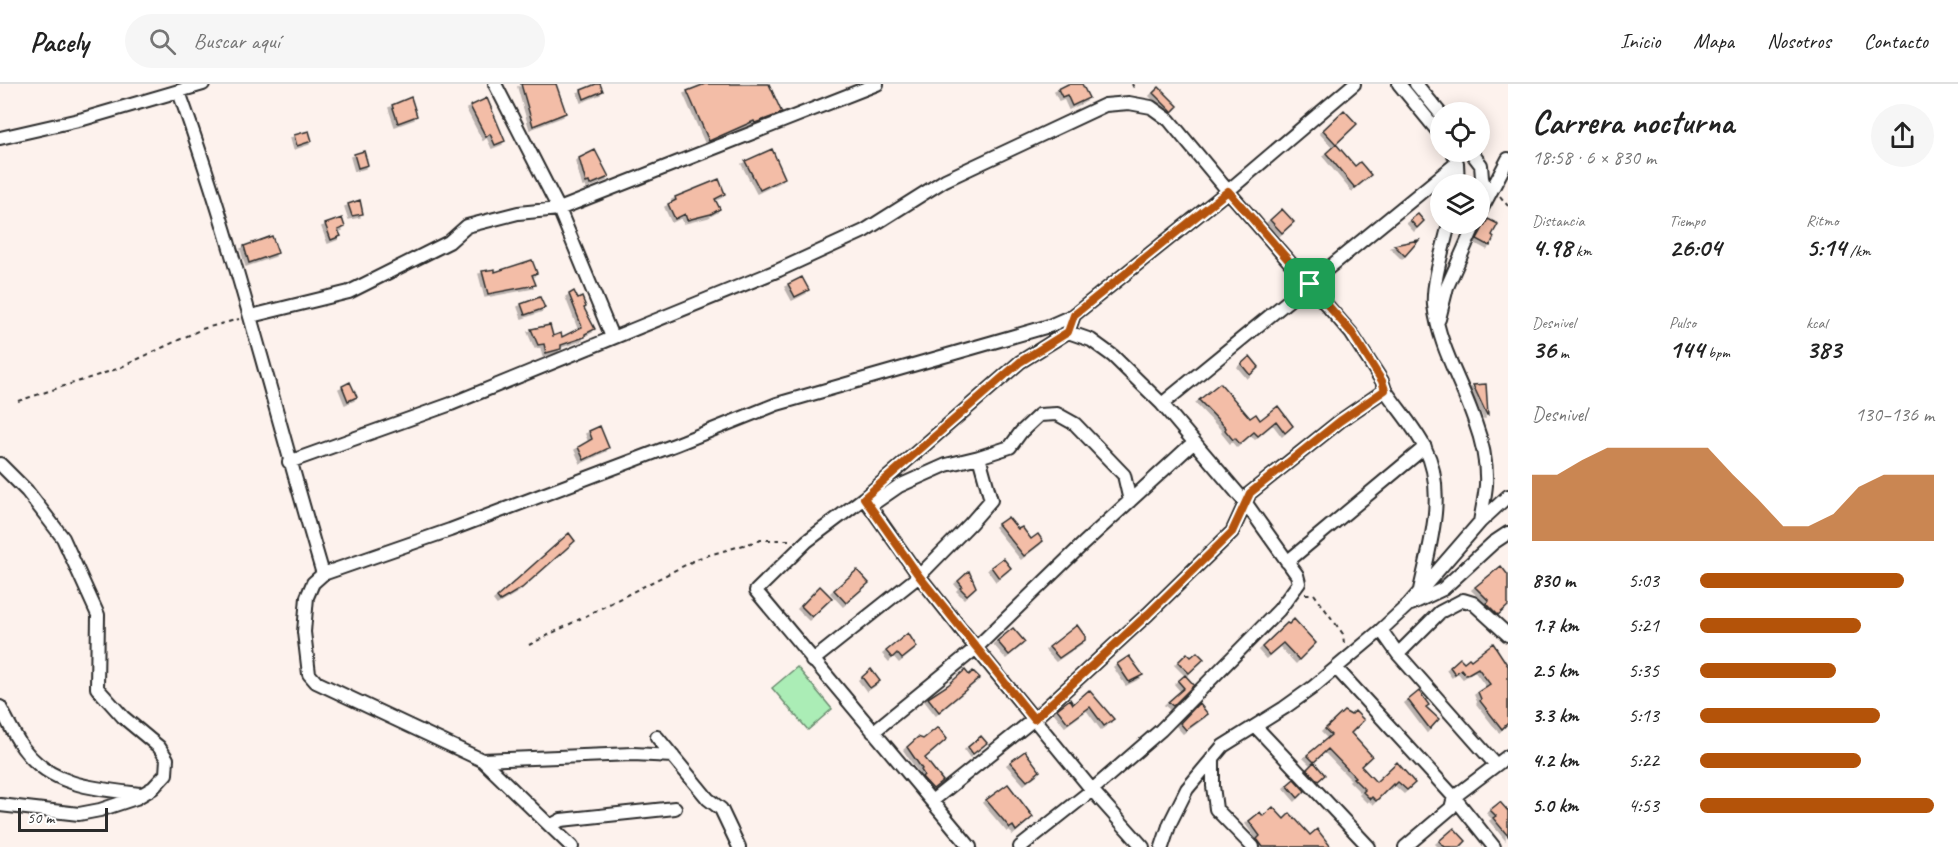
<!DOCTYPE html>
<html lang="es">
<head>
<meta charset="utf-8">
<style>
	:root { --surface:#fff; --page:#f6f6f6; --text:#222; --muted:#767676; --line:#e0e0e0; --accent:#b45309 }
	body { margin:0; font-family:Caveat,sans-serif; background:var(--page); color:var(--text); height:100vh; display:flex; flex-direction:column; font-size:22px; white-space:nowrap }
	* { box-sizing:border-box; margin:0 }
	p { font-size:20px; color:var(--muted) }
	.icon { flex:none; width:33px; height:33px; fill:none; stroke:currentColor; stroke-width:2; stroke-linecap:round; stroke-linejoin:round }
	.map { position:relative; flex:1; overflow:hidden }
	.sheet { display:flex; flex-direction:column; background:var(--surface); width:450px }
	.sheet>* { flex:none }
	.fabs { position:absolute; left:1430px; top:18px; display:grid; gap:12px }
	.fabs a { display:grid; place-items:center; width:60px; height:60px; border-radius:50%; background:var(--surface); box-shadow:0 3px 15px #0003; font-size:30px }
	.scale { position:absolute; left:18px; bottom:15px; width:90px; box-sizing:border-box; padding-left:6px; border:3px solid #2b2b2b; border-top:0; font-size:16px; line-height:21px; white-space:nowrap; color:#2b2b2b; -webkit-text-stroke:4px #fff; paint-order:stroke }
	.pin { position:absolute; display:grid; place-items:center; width:51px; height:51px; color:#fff; margin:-26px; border-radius:12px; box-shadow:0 3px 9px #0006 }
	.round { display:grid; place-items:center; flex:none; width:63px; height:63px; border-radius:32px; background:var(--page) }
	.overview { display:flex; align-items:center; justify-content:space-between; height:102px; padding:0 24px }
	h1 { font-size:33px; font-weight:700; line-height:45px }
	.stats { display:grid; grid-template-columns:repeat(3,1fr); gap:9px; height:102px; padding:6px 24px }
	.stats div { display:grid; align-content:center }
	.stats b { font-size:26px; font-weight:700 }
	.stats small { font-size:16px; font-weight:400 }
	.stats p { font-size:16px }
	.chart { height:168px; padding:12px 24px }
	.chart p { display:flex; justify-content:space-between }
	.chart svg { width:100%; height:108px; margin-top:6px; fill:var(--accent); opacity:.7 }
	ul { padding:0 24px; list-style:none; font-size:20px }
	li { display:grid; grid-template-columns:96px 72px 1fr; align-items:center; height:45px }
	li i { height:15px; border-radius:8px; background:var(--accent) }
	header { display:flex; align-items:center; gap:36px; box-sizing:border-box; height:84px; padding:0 30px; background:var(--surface); border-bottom:2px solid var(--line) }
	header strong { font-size:28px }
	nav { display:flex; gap:33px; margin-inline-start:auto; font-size:21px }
	.search { width:420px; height:54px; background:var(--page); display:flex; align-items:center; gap:15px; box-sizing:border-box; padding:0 21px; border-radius:33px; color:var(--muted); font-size:22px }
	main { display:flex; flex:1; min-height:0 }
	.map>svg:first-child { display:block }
</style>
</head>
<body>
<header>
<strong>Pacely</strong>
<div class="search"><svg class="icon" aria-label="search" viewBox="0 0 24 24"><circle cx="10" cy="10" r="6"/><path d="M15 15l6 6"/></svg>Buscar aquí</div>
<nav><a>Inicio</a><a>Mapa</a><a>Nosotros</a><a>Contacto</a></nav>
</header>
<main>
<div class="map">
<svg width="1508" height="763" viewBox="0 0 1508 763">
	<defs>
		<filter id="shadow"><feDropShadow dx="-3" dy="3" stdDeviation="0" flood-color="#0004"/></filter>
	</defs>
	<rect width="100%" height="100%" fill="#fdf2ed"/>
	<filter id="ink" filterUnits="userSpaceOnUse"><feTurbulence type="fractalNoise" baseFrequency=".0167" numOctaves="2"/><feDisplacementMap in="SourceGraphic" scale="12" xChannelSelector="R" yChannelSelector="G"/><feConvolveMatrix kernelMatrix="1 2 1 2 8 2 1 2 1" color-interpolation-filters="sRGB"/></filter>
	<g filter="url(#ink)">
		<path fill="#abedb6" stroke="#6b8c70" stroke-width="1.5" d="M797,583L832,625L808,646L772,604Z"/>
		<path fill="#f3bda7" stroke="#2b2b2b" stroke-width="1.5" filter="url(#shadow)" d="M521,0H556L566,29L533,42Z
			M596,0H600L603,7L584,15L581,6Z
			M705,0H769L782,29L755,39L754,37L709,57L687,7Z
			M1068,0H1082L1089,14L1072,22L1067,11L1062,13L1058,5Z
			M1159,3L1178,22L1172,28L1153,9Z
			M411,13L417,32L398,39L392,21Z
			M487,14L505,57L495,61L490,50L486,53L470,22Z
			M1344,26L1357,40L1336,60L1323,46Z
			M309,47L312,57L297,62L294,51Z
			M1336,60L1355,82L1360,78L1371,91L1355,104L1326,69Z
			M772,65L785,94L760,106L745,77Z
			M595,66L609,93L590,101L589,98L586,99L579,74Z
			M364,67L368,81L358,84L354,70Z
			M719,95L725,110L715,115L720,125L711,130L687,136L685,130L675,135L668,120L676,116L675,113Z
			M360,116L363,130L352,132L348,120Z
			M1282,125L1294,138L1282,149L1270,136Z
			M1418,130L1424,137L1417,144L1410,136Z
			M342,134L345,143L338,146L341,152L331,156L325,140Z
			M1488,135L1498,140L1492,151L1494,153L1490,162L1477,155Z
			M272,152L278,169L249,179L244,162Z
			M1419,156L1405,172L1394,161Z
			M532,176L537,189L532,191L536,201L488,210L482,187L495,185V188Z
			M802,193L809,206L795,213L788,200Z
			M574,207L578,215L582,213L586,223L584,224L595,245L585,250V253L561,261V265L546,269L544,260L538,261L531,245L550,241L553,252L561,249L562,253L582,243L569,210Z
			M540,213L545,224L525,231L521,220Z
			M1250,272L1259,283L1250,291L1241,280Z
			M350,298L357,313L348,317L342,302Z
			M1220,299L1250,334L1256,330L1260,336L1278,322L1293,342L1285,349L1276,337L1258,352L1254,348L1240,360L1235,354L1233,356L1225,346L1226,344L1199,316Z
			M1486,300L1488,331H1487L1473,301Z
			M600,342L609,364L584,376L578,363L592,355L589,347Z
			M1008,433L1018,445L1022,443L1031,455L1038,450L1043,457L1024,472L998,440Z
			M569,449L575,457L522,504L500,517L497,513Z
			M1003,474L1011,484L999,494L991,483Z
			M1501,482L1508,491V522L1498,531L1486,519L1489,517L1475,503Z
			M857,486L869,499L846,519L834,506Z
			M969,487L976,503L967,511L960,504L962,502L958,497Z
			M820,502L832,514L812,533L801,522Z
			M1294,535L1316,559L1299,576L1283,559L1269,571L1262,563L1287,539L1289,540Z
			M1077,541L1085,552V556L1059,574L1049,563Z
			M1013,544L1025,558L1009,571L997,557Z
			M908,549L917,563L902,575L897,569L892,574L886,567Z
			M1493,559L1508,582V639L1502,645L1480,617L1481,615L1478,608L1490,600L1478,584L1466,591L1461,585L1455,590L1450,583L1460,574L1464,578L1469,574L1471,576Z
			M1197,568L1204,575L1189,589L1178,578L1187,569L1191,573Z
			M1129,572L1143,591L1129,598L1117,580Z
			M871,585L880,597L870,604L862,593Z
			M965,586L969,591L973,587L980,594L939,628L928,614L948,601Z
			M1185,591L1194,601L1173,622L1168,618L1184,604L1178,597Z
			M1089,606L1114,635L1104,642L1090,623L1068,639L1057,625L1070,615L1073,620Z
			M1419,607L1429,621L1426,623L1439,635L1430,645L1408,616Z
			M1199,619L1208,630L1186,646L1180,639Z
			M1344,627L1351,631L1355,627L1364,636L1351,649L1372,672L1361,682L1376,698L1397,678L1415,699L1407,706L1398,698L1394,702L1393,700L1376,717L1372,713L1370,715L1363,708L1365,706L1353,694L1355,693L1328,665L1314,678L1307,671L1331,651L1325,645Z
			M938,643L947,655L925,674L943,697L933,705L922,693L924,691L921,686L922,685L907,663L918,653L923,655Z
			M981,652L987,659L973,670L968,663Z
			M1025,667L1040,687L1027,697L1010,678Z
			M1314,678L1325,691L1318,697L1307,685Z
			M1294,695L1305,707L1298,714L1287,701Z
			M1008,700L1033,733L1016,747L1013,742L1010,744L986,716Z
			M1500,718L1508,727V752L1493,734L1496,732L1490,726Z
			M1273,723L1284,735L1290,729L1310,751L1317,745L1331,763H1263L1257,755L1260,752L1249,737L1260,728L1263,732Z
			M1454,744L1466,757L1460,763H1445L1439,757Z"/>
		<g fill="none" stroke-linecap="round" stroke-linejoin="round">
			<g stroke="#2b2b2b" stroke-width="16">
				<path id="minor" d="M495,0L559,125L612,253
					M1399,0L1440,50
					M1416,0L1440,29
					M179,8C236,166 275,329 323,490
					M0,54L83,35L203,0
					M1453,68L1457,79L1458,100
					M1471,68L1481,81L1482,94L1488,113
					M1479,130L1508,75
					M1449,140C1444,161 1432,200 1434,221C1439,264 1462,298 1475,338C1482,357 1487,381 1486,401C1485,413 1482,426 1480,438
					M251,232L349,208L449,158L467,142L518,129L559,125L877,0
					M1439,235L1447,203L1475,140
					M1162,320L1457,79
					M979,373L1010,363L1021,348L1039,331L1057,330L1075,340L1124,391L1130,417
					M289,378L451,320L779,186L864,147L945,96L1105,21L1129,19L1151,23L1169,36L1228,107L1351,249L1382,297L1385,306C1398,325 1415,344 1425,364C1447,407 1430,461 1420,506
					M0,380L27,407L63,454L98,531L97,604L123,633L159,663L167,675L166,690L153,704L136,714L100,726L79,730L0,721
					M864,414L919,492L976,564L1092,706L1143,763
					M1287,478L1425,363
					M1411,520L1443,505L1493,459L1508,449
					M1381,546L1398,570L1496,681
					M1398,570L1440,528L1463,516L1473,519L1508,551
					M812,577L919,492L970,440L991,416L979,373L946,381L899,402L870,422
					M1336,584L1454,713L1494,763
					M0,623C7,636 14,651 23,664C51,703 98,705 142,710
					M1256,643L1369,763
					M873,648L976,564L1083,460L1194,358
					M657,653L708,715L721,725L739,763
					M1213,673V702L1216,725L1253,763
					M482,676L633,670L673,672
					M932,717L1034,635L1148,530L1232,448L1250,409L1340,337L1385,306
					M550,742L561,736L675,724
					M572,763L482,676L316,598L309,590L304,548L307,513L313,499L323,490L450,446L677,360L777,320L1049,242L1074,231L1228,107L1354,0
					M970,763L756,507L807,457L864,414L1020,278L1068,248L1074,231
					M1020,763L1092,706L1161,646L1279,526L1299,499L1297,491L1245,418L1162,320L1113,272L1091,256L1068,248
					M1162,763L1170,739L1187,705L1223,662L1284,624L1312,604L1381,546L1409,520L1480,438L1508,412
					M1405,763L1451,724L1454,713L1508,672"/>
			</g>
			<path stroke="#2b2b2b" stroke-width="2" stroke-dasharray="4.5 4.5" stroke-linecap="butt" d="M1132,0L1136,8
				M1500,112L1508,122
				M18,317L117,285L202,245L239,235
				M1305,510H1314L1343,550L1344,560
				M529,561L699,474L761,456H789"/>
			<use href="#minor" stroke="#fff" stroke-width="12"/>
		</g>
	</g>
	<g fill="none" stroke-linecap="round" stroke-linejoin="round" filter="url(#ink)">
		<g stroke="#fff" stroke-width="12">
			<path id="route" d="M1228,107L1352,249L1382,297L1385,306L1340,337L1250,409L1232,448L1148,530L1034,635L919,492L864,414L1020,278L1068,248L1074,231Z"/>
		</g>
		<use href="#route" stroke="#b45309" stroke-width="8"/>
	</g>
</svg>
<div class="fabs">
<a><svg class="icon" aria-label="locate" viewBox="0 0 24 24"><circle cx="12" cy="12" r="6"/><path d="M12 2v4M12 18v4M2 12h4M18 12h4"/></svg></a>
<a><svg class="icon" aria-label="layers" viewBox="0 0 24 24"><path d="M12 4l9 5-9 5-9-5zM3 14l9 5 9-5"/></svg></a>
</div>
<div class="scale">50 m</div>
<div class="pin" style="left:1310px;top:200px;background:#1e9e55"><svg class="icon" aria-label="arrive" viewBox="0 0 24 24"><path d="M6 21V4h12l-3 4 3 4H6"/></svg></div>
</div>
<section class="sheet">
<div class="overview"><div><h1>Carrera nocturna</h1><p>18:58 · 6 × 830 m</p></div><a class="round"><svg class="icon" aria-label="share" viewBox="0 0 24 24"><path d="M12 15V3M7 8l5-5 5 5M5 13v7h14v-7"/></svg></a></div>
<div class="stats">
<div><p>Distancia</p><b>4.98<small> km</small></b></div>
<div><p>Tiempo</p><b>26:04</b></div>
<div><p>Ritmo</p><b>5:14<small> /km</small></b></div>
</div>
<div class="stats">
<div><p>Desnivel</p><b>36<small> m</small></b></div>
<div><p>Pulso</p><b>144<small> bpm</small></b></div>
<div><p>kcal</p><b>383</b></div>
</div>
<div class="chart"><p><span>Desnivel</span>130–136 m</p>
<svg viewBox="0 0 160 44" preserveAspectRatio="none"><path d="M0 44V17L10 17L20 11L30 6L40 6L50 6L60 6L70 6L80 17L90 27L100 38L110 38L120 33L130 22L140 17L150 17L160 17V44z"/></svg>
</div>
<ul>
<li><b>830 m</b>5:03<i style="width:87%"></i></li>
<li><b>1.7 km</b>5:21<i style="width:69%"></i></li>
<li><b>2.5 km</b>5:35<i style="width:58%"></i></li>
<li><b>3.3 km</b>5:13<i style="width:77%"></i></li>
<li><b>4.2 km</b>5:22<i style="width:69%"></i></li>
<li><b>5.0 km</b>4:53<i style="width:100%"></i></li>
</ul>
</section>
</main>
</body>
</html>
